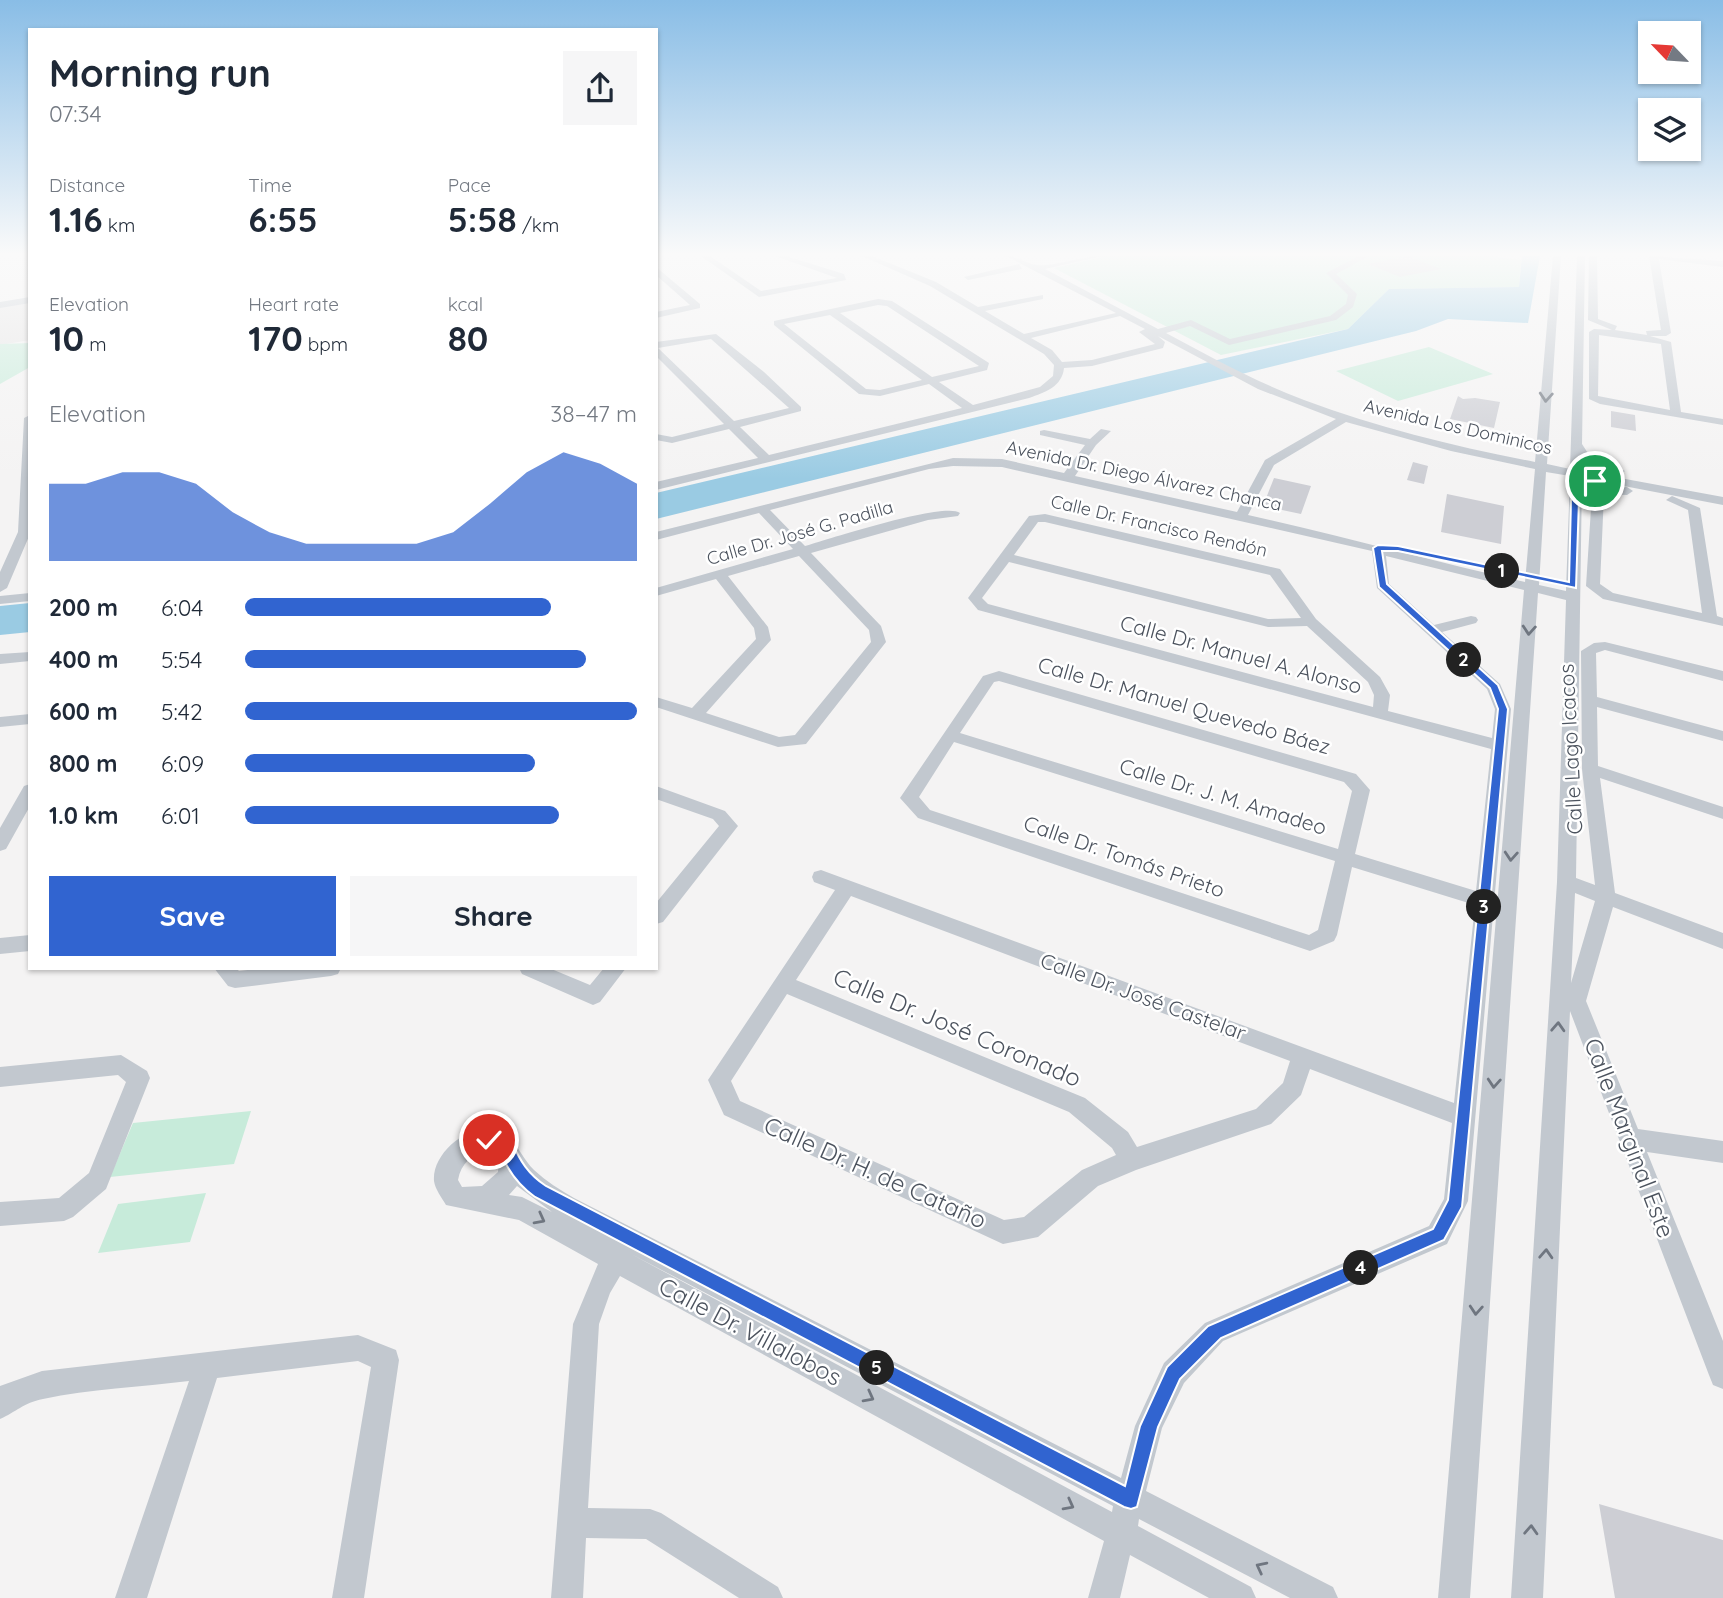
<!DOCTYPE html>
<html lang="en">
<head>
<meta charset="utf-8">
<style>
	:root { --surface:#fff; --page:#f6f6f7; --text:#1f2937; --muted:#747a83; --accent:#3164d0 }
	body { margin:0; font-family:Quicksand,sans-serif; background:var(--page); color:var(--text); height:100vh; display:flex; flex-direction:column; font-size:26px; white-space:nowrap }
	* { box-sizing:border-box; margin:0 }
	p { font-size:23px; color:var(--muted) }
	.icon { flex:none; width:38px; height:38px; fill:none; stroke:currentColor; stroke-width:2; stroke-linecap:round; stroke-linejoin:round }
	.map { position:relative; flex:1; overflow:hidden }
	.panel { position:absolute; left:28px; top:28px; width:630px; height:942px; display:flex; flex-direction:column; background:var(--surface); border-radius:0px; box-shadow:0 2px 5px #0004 }
	.panel>* { flex:none }
	.needle { width:46px; rotate:295deg }
	.fabs { position:absolute; left:1638px; top:21px; display:grid; gap:14px }
	.fabs a { display:grid; place-items:center; width:63px; height:63px; border-radius:0px; background:var(--surface); box-shadow:0 2px 5px #0004; font-size:35px }
	.pin { position:absolute; display:grid; place-items:center; width:60px; height:60px; color:#fff; margin:-30px; border:4px solid #fff; border-radius:50%; box-shadow:0 2px 7px #0007 }
	.km { position:absolute; width:35px; height:35px; margin:-18px; border-radius:50%; background:#222; color:#fff; font-size:19px; line-height:35px; text-align:center }
	.round { display:grid; place-items:center; flex:none; width:74px; height:74px; border-radius:0px; background:var(--page) }
	.headline { display:flex; align-items:center; justify-content:space-between; height:119px; padding:0 21px }
	h1 { font-size:38px; font-weight:700; line-height:52px }
	.stats { display:grid; grid-template-columns:repeat(3,1fr); gap:10px; height:119px; padding:7px 21px }
	.stats div { display:grid; align-content:center }
	.stats b { font-size:35px; font-weight:700 }
	.stats small { font-size:19px; font-weight:400 }
	.stats p { font-size:19px }
	.chart { height:196px; padding:14px 21px }
	.chart p { display:flex; justify-content:space-between }
	.chart svg { width:100%; height:126px; margin-top:7px; fill:var(--accent); opacity:.7 }
	.button { display:flex; gap:14px; margin-top:auto; padding:14px 21px }
	.button a { flex:1; height:80px; border-radius:0px; background:var(--accent); color:#fff; font-size:28px; font-weight:700; line-height:80px; text-align:center }
	.button a+a { background:var(--page); color:var(--text) }
	ul { padding:0 21px; list-style:none; font-size:23px }
	li { display:grid; grid-template-columns:112px 84px 1fr; align-items:center; height:52px }
	li i { height:18px; border-radius:9px; background:var(--accent) }
	.map>svg:first-child { display:block }
</style>
</head>
<body>
<div class="map">
<svg width="1723" height="1598" viewBox="0 0 1723 1598">
	<rect width="100%" height="100%" fill="#f4f3f3"/>
	<path fill="#e5e4e4" d="M30,302V340L0,345V307Z"/>
	<path fill="#c7ebda" d="M1106,256H1489L1521,260L1519,287L1389,289L1348,329L1221,355L1054,268Z
		M30,343V367L0,384V344Z
		M1429,347L1493,374L1398,401L1336,371Z
		M251,1111L234,1164L110,1177L133,1123Z
		M206,1193L190,1242L98,1253L118,1204Z"/>
	<path fill="#9acbe3" d="M1522,256H1540L1528,323L1448,319L1416,331L656,519V493L1348,329L1389,289L1519,287Z
		M30,603V632L0,635V606Z"/>
	<path fill="#cdced4" d="M1408,256L1441,269L1400,277L1368,264Z
		M1458,396L1463,399L1475,398L1500,402L1494,428L1450,419Z
		M1611,411L1635,415L1636,431L1611,427Z
		M1413,462L1428,466L1424,484L1407,480Z
		M1274,478L1311,486L1301,514L1263,506Z
		M1447,494L1504,506L1501,544L1441,532Z
		M1599,1504L1723,1540V1598H1615Z"/>
	<g fill="none" stroke-linecap="round" stroke-linejoin="round">
		<path fill="#c2c8cf" fill-rule="evenodd" d="M701,256H710L761,291L837,278L775,256H786L844,274L846,280L759,297Z
			M862,256H872L936,282L978,307L1043,295V299L985,311L1024,334L1116,313L1006,256C1018,256 1026,264 1037,265C1052,267 1083,256 1103,256L1045,269L1158,329L1191,320L1230,339L1330,316L1346,304L1348,295L1326,273L1359,256H1369L1336,274L1357,294L1353,307L1336,320L1229,345L1190,326L1166,333C1211,357 1256,382 1304,400C1379,428 1457,447 1535,462L1553,256H1561L1547,464L1570,469L1577,256H1585L1582,444L1591,458L1625,471L1619,475L1582,461V471L1723,497V505L1582,478L1576,878L1595,885L1582,769L1581,651L1594,643L1605,642L1723,671V681L1605,650L1596,653L1597,697L1723,731V741L1597,707L1598,766L1723,807V819L1600,778L1615,893L1723,933V949L1613,907L1586,1001L1638,1129L1723,1141V1163L1647,1152L1723,1341V1389L1713,1385L1709,1375L1570,1011L1543,1598H1511L1557,882L1566,600L1538,593L1470,1598H1438L1524,590L1386,556L1389,584L1434,625L1471,616L1476,617L1478,620L1476,623L1442,632L1500,684L1511,709L1468,1201L1447,1244L1223,1341L1184,1383L1162,1428L1146,1491L1333,1587L1338,1598H1290L1139,1519L1138,1526L1251,1587L1256,1598H1209L1130,1555L1120,1598H1088L1104,1541L620,1276L610,1293L599,1324L588,1508L650,1509L661,1513L778,1587L783,1598H739L646,1539L586,1538L583,1598H551L573,1324L598,1264L519,1220L446,1205C442,1198 435,1189 434,1181C432,1155 463,1128 488,1129C514,1130 519,1156 534,1170C546,1181 560,1190 574,1198L1121,1478L1135,1426L1164,1363L1205,1323L1429,1226L1444,1199L1452,1123L1310,1069L1301,1095L1271,1124L1136,1170L1098,1186L1038,1237L1003,1244L724,1115L708,1080L835,890L814,882L812,877L814,872L821,870L1454,1103L1475,905L1352,867L1337,935L1334,941L1310,951L918,818L900,798L983,676L999,671L1356,774L1370,790L1355,854L1476,891L1491,749L978,610L968,598L1029,516L1045,514L1280,569L1316,619L1380,677L1390,695L1388,711L1492,738L1495,709L1487,689L1377,588L1372,551L1002,467L953,466L929,469L770,510L805,546C829,539 945,501 960,513L958,516L928,520L811,553L881,626L886,642L806,744L778,747L656,707V697L692,708L756,639L754,628L716,579L656,596V588L793,549L759,513L656,540V532L953,458L1002,459L1064,473L1085,445L1040,435V431L1044,430L1090,439L1101,429L1111,431L1096,445L1075,476L1237,512L1265,460L1336,419L1258,389L1158,336L1165,342L1163,348L1092,366L1064,368C1062,387 1045,392 1029,398L656,490V482L758,458L729,429L672,443L656,440V434L672,437L724,424L656,356V342L716,334L764,372L801,407V411L740,427L769,455L962,408L929,384L880,396L859,394L774,325V321L878,299L892,301L989,363L987,370L939,382L973,405L1040,387L1053,376L1054,365L1044,354L930,286ZM878,305L887,306L979,366L932,377L840,313ZM830,315L922,380L880,390L866,389L784,324ZM1120,316L1145,329L1139,332L1155,344L1092,360L1062,362L1052,350L1031,338ZM711,339L789,408L734,421L658,348ZM1346,422L1451,451L1535,469L1525,582C1432,561 1341,536 1248,515L1274,465ZM1546,472L1570,476L1566,591L1539,585ZM1038,522H1045L1270,575L1301,618L1268,619L1014,555ZM799,556L869,630L871,642L795,735L779,737L706,713L771,640L768,627L728,576ZM1009,562L1268,627L1307,626L1368,682L1374,695L1373,707L988,604L982,598ZM999,681L1344,782L1352,791L1338,849L960,733L994,682ZM954,742L1335,861L1318,930L1309,935L930,810L919,797ZM1575,893L1595,901L1571,983ZM851,896L1290,1061L1283,1083L1256,1109L1137,1147L1128,1132L1085,1098L796,980ZM787,994L1069,1112L1112,1148L1116,1155L1082,1170L1024,1217L1004,1220L740,1101L731,1081ZM488,1151L499,1159L498,1172L482,1186L462,1187L458,1180C461,1163 472,1154 488,1151ZM517,1186L552,1212L522,1197L509,1195ZM631,1254L1113,1506L1112,1512Z
			M1589,256H1597L1598,319L1617,326L1615,330L1647,335L1646,331L1661,330L1649,256L1723,261V267L1659,259L1671,333L1666,336H1650L1671,342L1681,412L1723,419V425L1600,404L1589,399V332L1594,329L1612,330L1588,320ZM1599,335L1661,344L1670,410L1598,396Z
			M1019,264L1022,269L968,280L964,277Z
			M656,267L700,304V308L656,318V312L690,305L656,275Z
			M30,297V303L0,308V302Z
			M30,415V534L7,588L0,592V572L18,532L24,418Z
			M1604,485L1627,487L1633,491L1627,495L1604,494L1600,584L1613,593L1702,613L1688,510L1666,500L1672,496L1700,508L1717,616L1723,618V626L1603,599L1586,586L1592,493Z
			M30,593V601L0,604V596Z
			M30,652V661L0,664V654Z
			M30,714V724L0,727V717Z
			M30,784V806L6,849L0,851V828L24,786Z
			M656,786L725,811L738,826L663,922L656,924V903L719,826L713,819L656,799Z
			M30,935V951L0,954V938Z
			M214,968H236L239,971L266,968H341L338,974L331,976L235,988L228,986Z
			M519,968H549L590,985L604,968H626L600,1002L593,1005L522,974Z
			M121,1055L147,1071L150,1078L106,1189L73,1217L64,1221L0,1226V1202L59,1198L89,1173L126,1082L118,1075L0,1087V1067Z
			M358,1335L396,1350L399,1360L364,1598H332L371,1367L358,1361L217,1378L147,1598H115L189,1381C141,1387 90,1389 43,1399C23,1403 16,1412 0,1419V1386L42,1371Z"/>
	</g>
	<defs><path id="oneway-chevron" d="M-2-3.5L2.5 0L-2 3.5" fill="none" stroke-width="1.6" stroke-linecap="round" stroke-linejoin="round" transform="scale(1.75)"/></defs>
	<g stroke="#6f7680">
		<use href="#oneway-chevron" transform="translate(1546 397) rotate(94)"/>
		<use href="#oneway-chevron" transform="translate(1529 630) rotate(94)"/>
		<use href="#oneway-chevron" transform="translate(1511 856) rotate(94)"/>
		<use href="#oneway-chevron" transform="translate(1558 1027) rotate(-87)"/>
		<use href="#oneway-chevron" transform="translate(1494 1083) rotate(94)"/>
		<use href="#oneway-chevron" transform="translate(540 1219) rotate(28)"/>
		<use href="#oneway-chevron" transform="translate(1546 1254) rotate(-87)"/>
		<use href="#oneway-chevron" transform="translate(1476 1310) rotate(94)"/>
		<use href="#oneway-chevron" transform="translate(869 1397) rotate(28)"/>
		<use href="#oneway-chevron" transform="translate(1069 1505) rotate(28)"/>
		<use href="#oneway-chevron" transform="translate(1531 1530) rotate(-87)"/>
		<use href="#oneway-chevron" transform="translate(1261 1567) rotate(-153)"/>
	</g>
	<linearGradient id="sky" x2="0" y2="1"><stop stop-color="#89bde6"/><stop offset="0.53" stop-color="#fafafa"/><stop offset="1" stop-color="#fafafa" stop-opacity="0"/></linearGradient>
	<rect width="1723" height="479" fill="url(#sky)"/>
	<path fill="#3164d0" stroke="#fff" stroke-width="2" d="M1595,479L1598,483L1586,487L1579,500L1576,588L1398,551H1382L1387,584L1498,685L1508,709L1462,1207L1444,1240L1221,1338L1180,1379L1158,1427L1137,1507L1131,1509L1124,1507L535,1197C518,1185 508,1171 500,1152L484,1145L482,1140L484,1135L489,1133L512,1142C520,1161 528,1174 546,1186L1125,1486L1140,1426L1167,1367L1208,1326L1433,1229L1448,1200L1498,709L1490,688L1379,587L1373,548L1378,545L1398,546L1569,582L1571,500L1580,483Z"/>
	<g text-anchor="middle" stroke-width="5" stroke-linejoin="round" paint-order="stroke">
		<g font-size="18" fill="#4c535e" stroke="#fff">
			<text transform="translate(1458 427) rotate(13)" y="6">Avenida Los Dominicos</text>
			<text transform="translate(1144 476) rotate(12)" y="6">Avenida Dr. Diego Álvarez Chanca</text>
			<text transform="translate(1159 526) rotate(13)" y="6">Calle Dr. Francisco Rendón</text>
			<text transform="translate(800 533) rotate(-16)" y="6">Calle Dr. José G. Padilla</text>
		</g>
		<g font-size="21" fill="#4c535e" stroke="#fff">
			<text transform="translate(1241 655) rotate(15)" y="7">Calle Dr. Manuel A. Alonso</text>
			<text transform="translate(1184 706) rotate(16)" y="7">Calle Dr. Manuel Quevedo Báez</text>
			<text transform="translate(1571 749) rotate(-93)" y="7">Calle Lago Icacos</text>
			<text transform="translate(1223 797) rotate(17)" y="7">Calle Dr. J. M. Amadeo</text>
			<text transform="translate(1124 857) rotate(19)" y="7">Calle Dr. Tomás Prieto</text>
			<text transform="translate(1143 997) rotate(20)" y="7">Calle Dr. José Castelar</text>
		</g>
		<g font-size="24" fill="#4c535e" stroke="#fff">
			<text transform="translate(957 1028) rotate(23)" y="8">Calle Dr. José Coronado</text>
			<text transform="translate(1629 1138) rotate(69)" y="8">Calle Marginal Este</text>
			<text transform="translate(875 1173) rotate(24)" y="8">Calle Dr. H. de Cataño</text>
			<text transform="translate(750 1332) rotate(28)" y="8">Calle Dr. Villalobos</text>
		</g>
	</g>
</svg>
<div class="fabs">
<a><svg class="needle" viewBox="-14 -14 28 28"><path d="M0-13l5 13h-10z" fill="#e53935"/><path d="M0 13l5-13h-10z" fill="#747a83"/></svg></a>
<a><svg class="icon" aria-label="layers" viewBox="0 0 24 24"><path d="M12 4l9 5-9 5-9-5zM3 14l9 5 9-5"/></svg></a>
</div>
<div class="pin" style="left:1595px;top:481px;background:#1e9e55"><svg class="icon" aria-label="arrive" viewBox="0 0 24 24"><path d="M6 21V4h12l-3 4 3 4H6"/></svg></div>
<div class="pin" style="left:489px;top:1140px;background:#d93025"><svg class="icon" aria-label="check" viewBox="0 0 24 24"><path d="M5 12l5 5 9-10"/></svg></div>
<b class="km" style="left:1502px;top:571px">1</b>
<b class="km" style="left:1464px;top:660px">2</b>
<b class="km" style="left:1484px;top:907px">3</b>
<b class="km" style="left:1361px;top:1268px">4</b>
<b class="km" style="left:877px;top:1368px">5</b>
<section class="panel">
<div class="headline"><div><h1>Morning run</h1><p>07:34</p></div><a class="round"><svg class="icon" aria-label="share" viewBox="0 0 24 24"><path d="M12 15V3M7 8l5-5 5 5M5 13v7h14v-7"/></svg></a></div>
<div class="stats">
<div><p>Distance</p><b>1.16<small> km</small></b></div>
<div><p>Time</p><b>6:55</b></div>
<div><p>Pace</p><b>5:58<small> /km</small></b></div>
</div>
<div class="stats">
<div><p>Elevation</p><b>10<small> m</small></b></div>
<div><p>Heart rate</p><b>170<small> bpm</small></b></div>
<div><p>kcal</p><b>80</b></div>
</div>
<div class="chart"><p><span>Elevation</span>38–47 m</p>
<svg viewBox="0 0 160 44" preserveAspectRatio="none"><path d="M0 44V17L10 17L20 13L30 13L40 17L50 27L60 34L70 38L80 38L90 38L100 38L110 34L120 24L130 13L140 6L150 10L160 17V44z"/></svg>
</div>
<ul>
<li><b>200 m</b>6:04<i style="width:78%"></i></li>
<li><b>400 m</b>5:54<i style="width:87%"></i></li>
<li><b>600 m</b>5:42<i style="width:100%"></i></li>
<li><b>800 m</b>6:09<i style="width:74%"></i></li>
<li><b>1.0 km</b>6:01<i style="width:80%"></i></li>
</ul>
<div class="button"><a>Save</a><a>Share</a></div>
</section>
</div>
</body>
</html>
